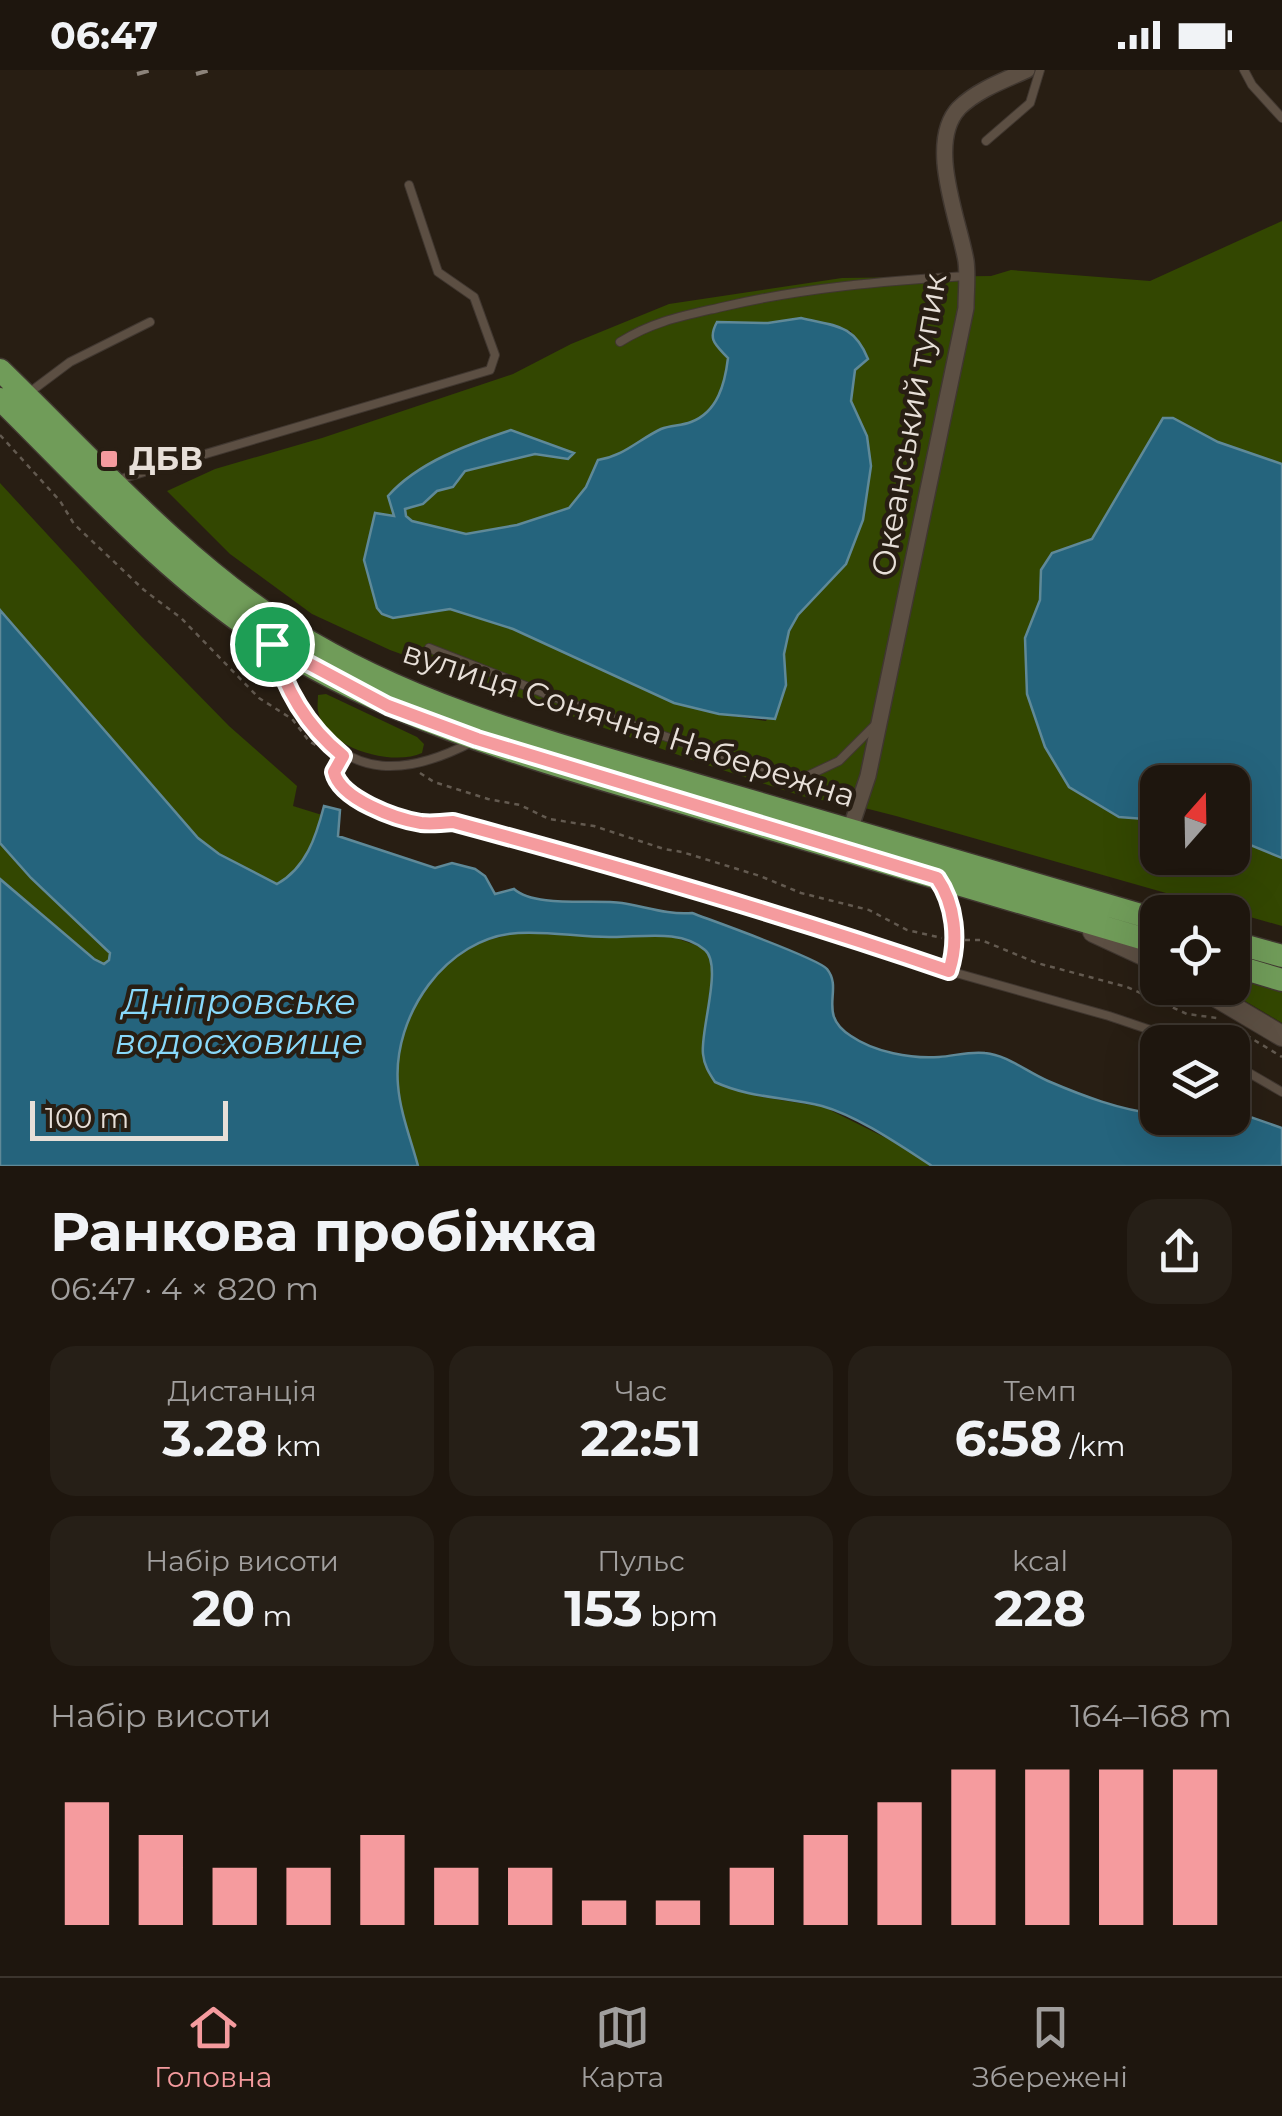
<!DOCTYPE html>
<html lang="uk">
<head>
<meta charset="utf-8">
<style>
	:root { --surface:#1e160e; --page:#261f17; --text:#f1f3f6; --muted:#a19f9e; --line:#3c352e; --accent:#f59b9e }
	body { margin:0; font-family:Montserrat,sans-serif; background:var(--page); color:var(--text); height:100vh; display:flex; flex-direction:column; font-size:38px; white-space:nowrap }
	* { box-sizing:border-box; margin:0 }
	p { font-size:32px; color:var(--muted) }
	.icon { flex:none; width:55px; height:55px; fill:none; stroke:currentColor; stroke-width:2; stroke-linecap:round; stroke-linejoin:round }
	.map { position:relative; height:1096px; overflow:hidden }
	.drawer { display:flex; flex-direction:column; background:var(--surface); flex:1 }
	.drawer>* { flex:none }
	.needle { width:65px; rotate:20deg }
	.fabs { position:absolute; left:1140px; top:695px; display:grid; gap:20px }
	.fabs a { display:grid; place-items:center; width:110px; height:110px; border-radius:20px; background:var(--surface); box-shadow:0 10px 40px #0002,0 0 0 2px var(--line); font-size:50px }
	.scale { position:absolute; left:30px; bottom:25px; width:198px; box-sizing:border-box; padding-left:10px; border:5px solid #e7dfd8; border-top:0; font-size:28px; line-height:35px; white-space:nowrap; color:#e7dfd8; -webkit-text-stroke:8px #281e13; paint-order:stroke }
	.pin { position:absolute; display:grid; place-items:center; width:85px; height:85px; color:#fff; margin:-42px; border:5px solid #fff; border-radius:50%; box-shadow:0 2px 10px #0007 }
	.round { display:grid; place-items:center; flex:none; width:105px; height:105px; border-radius:30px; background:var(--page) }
	.head { display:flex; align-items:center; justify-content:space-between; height:170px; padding:0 50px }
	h1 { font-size:55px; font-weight:700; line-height:75px }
	.metrics { display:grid; grid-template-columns:repeat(3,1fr); gap:15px; height:170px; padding:10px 50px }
	.metrics div { display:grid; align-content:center; border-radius:25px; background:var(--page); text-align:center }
	.metrics b { font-size:50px; font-weight:700 }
	.metrics small { font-size:28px; font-weight:400 }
	.metrics p { font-size:28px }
	.chart { height:280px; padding:20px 50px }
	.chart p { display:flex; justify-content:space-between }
	.chart svg { width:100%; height:180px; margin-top:10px; stroke:var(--accent); stroke-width:6 }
	.status { display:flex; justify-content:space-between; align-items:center; height:70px; padding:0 50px; background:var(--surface); direction:ltr }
	.status svg { height:28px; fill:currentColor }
	.dock { display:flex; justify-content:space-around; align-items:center; height:140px; border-top:2px solid var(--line); background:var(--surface); font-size:28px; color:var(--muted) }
	.dock a { display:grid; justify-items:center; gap:5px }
	.dock .on { color:var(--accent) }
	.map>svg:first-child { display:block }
</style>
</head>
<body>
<div class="status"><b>06:47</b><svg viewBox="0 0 49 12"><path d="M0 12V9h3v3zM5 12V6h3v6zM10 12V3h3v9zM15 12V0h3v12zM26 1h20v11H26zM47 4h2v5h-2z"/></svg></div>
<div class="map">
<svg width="1282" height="1096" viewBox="0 0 1282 1096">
	<rect width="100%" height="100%" fill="#281e13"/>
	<path fill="#334701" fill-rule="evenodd" d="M1282,151V394L1218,372L1174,348H1163L1092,469L1068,476L1041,500L1040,530L1025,568L1027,624L1045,677L1119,747L1157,750L1158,788H1232L1233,768L1282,788V856L896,746L841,732L811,729L695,691L390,580L312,544L230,484L167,421L215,399L322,368L513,304L571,274L669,234L842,208L991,206L1011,200L1150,211ZM801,248L851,261L855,300L851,331L867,366L846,494L798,545L789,561L784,584L786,615L766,651L719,644L674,633L513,559L450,539L393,548L377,538L364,490L372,452L394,446L397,416L452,382L511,360L568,389L535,384L465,401L453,417L437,421L423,434L405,439L406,446L412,451L466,464L517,455L569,438L586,417L598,390C624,386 639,370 661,359C671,355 682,356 691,352C718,342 725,312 728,288L768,253Z
		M0,413L140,565L229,656L297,716L293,736L322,745C315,773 303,799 277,814L219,784L198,768L0,540Z
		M326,624L417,667L424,674L422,683C392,697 324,678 318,641C317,636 318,630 318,625Z
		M0,773L31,808L103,873L110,883L109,890L103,894L94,889L0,809Z
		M516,863L610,867L670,866L704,878L710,886L712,903L702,980L756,1026L824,1037L892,1071L932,1096H418C411,1070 399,1041 398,1013C395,964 420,914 458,884C475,872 496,868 516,863Z
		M1233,906L1282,922V953L1223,918H1232Z"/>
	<path fill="#25647d" stroke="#5f8998" stroke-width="2.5" d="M801,248C835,256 854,254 868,289L855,300L851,331L867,366L871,396L863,450L846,494L798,545L789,561L784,584L786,615L775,649L719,644L674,633L513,559L450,539L393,548L382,544L377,538L364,490L375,443L394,446L388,426C418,392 469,374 511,360L574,383L568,389L535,384L465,401L453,417L437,421L423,434L405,439L406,446L412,451L466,464L517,455L569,438L586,417L598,390C624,386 638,370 661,359C671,355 681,356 691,352C718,342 725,313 728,288C716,275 707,270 717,252L768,253Z
		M1163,348H1173L1218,372L1282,394V788L1233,768L1232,712H1158L1157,750L1119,747L1069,717L1045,677L1027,624L1025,568L1040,530L1041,500L1052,483L1092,469Z
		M0,540L198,768L219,784L277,814C306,798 316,767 324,736L340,740L338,766L435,798L452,793L475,799L485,806L495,824L514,819C535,838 594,829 622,833C647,837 667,845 692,843C713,851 818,888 827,899C844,920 816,944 851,966C874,982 911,989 939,987C954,986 970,981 985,983C1007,985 1027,1002 1048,1011C1083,1026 1120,1040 1157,1044L1158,1048C1183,1048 1218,1053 1239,1043L1282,1058V1096H932C901,1076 858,1046 822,1036C786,1027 749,1028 715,1012C709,1003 704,995 703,984C700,961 723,895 705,880C680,858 639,868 609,867C579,867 548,861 518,863C446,867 392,946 398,1015C400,1042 411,1070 418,1096H0V809L94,889L104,894L109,890L110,883L31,808L0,773Z"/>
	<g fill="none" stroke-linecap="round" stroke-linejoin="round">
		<g stroke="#403730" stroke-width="10">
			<path id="lane" d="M1244,0L1252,15L1282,48
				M986,71L1030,33L1040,0
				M620,272C654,251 683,246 722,237C802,218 884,211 966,206
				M30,322L70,292L150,252
				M118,414L124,408L490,300L495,285L474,227L438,202L409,115
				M429,578L569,633L733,690L805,707L839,691L877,653
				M275,583C282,607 292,625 307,646C351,711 408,705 472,672
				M343,685C314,723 392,747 420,752C431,754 443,752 453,752L799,850L949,901L1109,946L1186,972
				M942,816C958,838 957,877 949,901
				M1232,993L1282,1022"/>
		</g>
		<g stroke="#403730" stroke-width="18">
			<path id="street" d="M850,760L868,706L966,238C966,222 968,206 966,191C959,150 926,73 959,38C977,20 1005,10 1027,0"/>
		</g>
		<g stroke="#403730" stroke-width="22">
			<path id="secondary" d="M1093,862L1158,892
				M1201,918L1282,966"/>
		</g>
		<g stroke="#403730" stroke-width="25">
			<path id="primary" d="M0,300C93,390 182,491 292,561C414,638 557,674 693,714C848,759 1003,804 1158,850
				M0,329C85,413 169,507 270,572C403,657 558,695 707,740C857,784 1007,829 1158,873
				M1232,872L1282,886
				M1232,895L1282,910"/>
		</g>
		<path stroke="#635a50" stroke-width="2.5" stroke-dasharray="5 5" stroke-linecap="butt" d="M0,365L60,431L74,454L144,520L181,548L259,628L292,649L309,671L317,676
			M420,703L434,712L488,729L520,735L549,749L594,756L664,779L682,782L760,806L801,823L869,840L907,860L942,868
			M965,870H981L1037,893L1127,917L1187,944L1217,948
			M1246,965L1282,987"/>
		<use href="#lane" stroke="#5c4f43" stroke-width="8"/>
		<use href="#street" stroke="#5c4f43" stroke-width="15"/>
		<use href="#secondary" stroke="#5c4f43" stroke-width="20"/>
		<use href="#primary" stroke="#709c59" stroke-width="22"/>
		<path stroke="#8c837a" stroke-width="4" stroke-dasharray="12 12" stroke-linecap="butt" d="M137,4L152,0
			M196,4L210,0"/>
	</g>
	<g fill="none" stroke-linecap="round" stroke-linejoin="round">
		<g stroke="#fff" stroke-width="20">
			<path id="route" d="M272,574L388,636L477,669L937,808C955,834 959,871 949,901C786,845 620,797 453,752C443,753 431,754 421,753C396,749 340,729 334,702L343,686C306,656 285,619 272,574Z"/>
		</g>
		<use href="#route" stroke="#f59b9e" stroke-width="12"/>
	</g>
	<rect fill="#f59b9e" stroke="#281e13" stroke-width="4" x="99" y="379" width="20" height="20" rx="5"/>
	<g text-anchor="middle" stroke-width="9" stroke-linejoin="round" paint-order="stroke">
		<g font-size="32" fill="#e7dfd8" stroke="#281e13">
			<text transform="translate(909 355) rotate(-80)" y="11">Океанський тупик</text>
			<text transform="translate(629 654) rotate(18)" y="11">вулиця Сонячна Набережна</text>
		</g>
		<g font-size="32" font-weight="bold" fill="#e7dfd8" stroke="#281e13" text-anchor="start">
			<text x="129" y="400">ДБВ</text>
		</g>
		<g font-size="35" font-style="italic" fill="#88d9fb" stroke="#281e13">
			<text x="239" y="944">Дніпровське<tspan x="239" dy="40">водосховище</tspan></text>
		</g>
	</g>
</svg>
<div class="fabs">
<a><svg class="needle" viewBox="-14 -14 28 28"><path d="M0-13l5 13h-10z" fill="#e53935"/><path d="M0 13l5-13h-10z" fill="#a19f9e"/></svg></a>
<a><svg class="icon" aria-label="locate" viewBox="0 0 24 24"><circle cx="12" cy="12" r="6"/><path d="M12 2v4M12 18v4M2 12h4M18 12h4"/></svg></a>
<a><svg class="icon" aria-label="layers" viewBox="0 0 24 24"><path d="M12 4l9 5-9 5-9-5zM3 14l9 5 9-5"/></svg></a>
</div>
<div class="scale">100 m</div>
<div class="pin" style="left:272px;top:574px;background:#1e9e55"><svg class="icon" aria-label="arrive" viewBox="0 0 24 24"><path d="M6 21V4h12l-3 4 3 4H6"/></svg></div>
</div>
<section class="drawer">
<div class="head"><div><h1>Ранкова пробіжка</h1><p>06:47 · 4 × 820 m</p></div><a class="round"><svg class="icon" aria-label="share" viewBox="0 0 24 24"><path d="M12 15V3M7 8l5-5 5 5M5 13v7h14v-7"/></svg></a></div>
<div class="metrics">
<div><p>Дистанція</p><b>3.28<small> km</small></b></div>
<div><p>Час</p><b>22:51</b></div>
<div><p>Темп</p><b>6:58<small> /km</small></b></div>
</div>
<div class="metrics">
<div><p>Набір висоти</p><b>20<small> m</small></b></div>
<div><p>Пульс</p><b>153<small> bpm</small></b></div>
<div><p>kcal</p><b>228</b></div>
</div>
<div class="chart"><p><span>Набір висоти</span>164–168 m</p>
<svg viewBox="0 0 160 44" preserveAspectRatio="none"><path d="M5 44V14M15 44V22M25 44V30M35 44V30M45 44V22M55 44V30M65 44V30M75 44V38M85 44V38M95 44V30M105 44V22M115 44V14M125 44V6M135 44V6M145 44V6M155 44V6"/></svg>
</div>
</section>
<nav class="dock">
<a class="on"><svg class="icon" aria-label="home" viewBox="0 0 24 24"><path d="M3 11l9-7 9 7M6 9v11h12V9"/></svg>Головна</a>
<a><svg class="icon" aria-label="map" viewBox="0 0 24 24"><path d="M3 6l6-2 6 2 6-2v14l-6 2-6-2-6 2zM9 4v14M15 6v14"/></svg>Карта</a>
<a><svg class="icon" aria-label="saved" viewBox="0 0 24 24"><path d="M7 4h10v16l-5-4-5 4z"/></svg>Збережені</a>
</nav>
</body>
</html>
